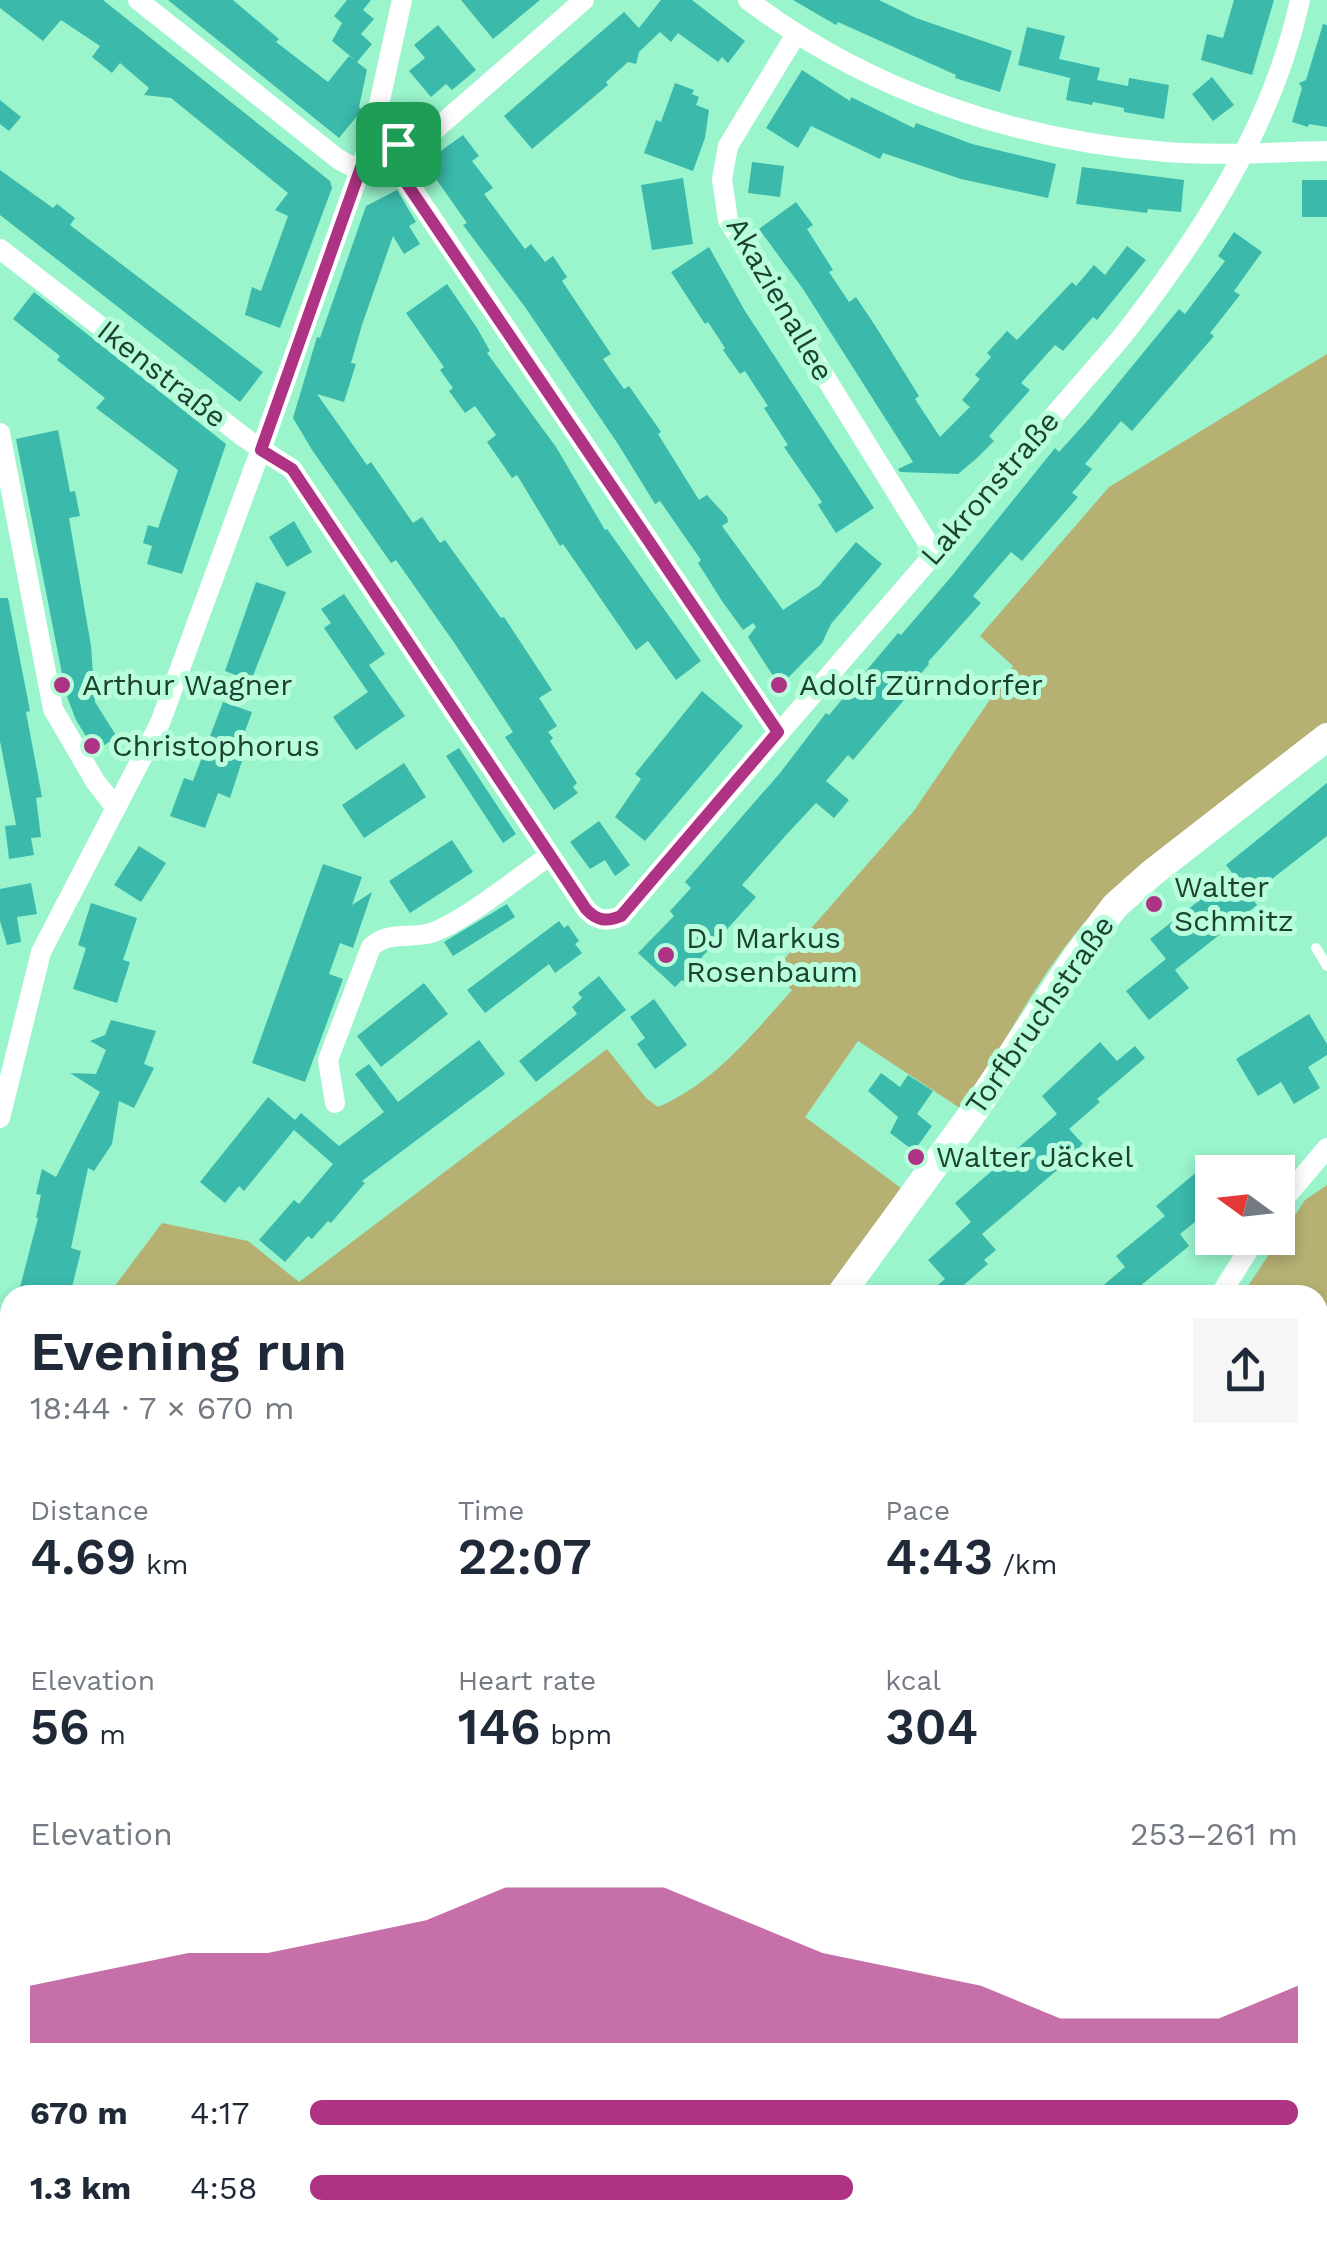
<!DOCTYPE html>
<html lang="en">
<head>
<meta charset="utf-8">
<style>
	:root { --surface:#fff; --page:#f6f6f7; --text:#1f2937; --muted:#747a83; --accent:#ae3384 }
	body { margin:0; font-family:"Work Sans",sans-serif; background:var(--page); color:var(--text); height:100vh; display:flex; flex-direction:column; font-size:38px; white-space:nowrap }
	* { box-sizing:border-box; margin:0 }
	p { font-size:32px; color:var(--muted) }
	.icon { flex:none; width:55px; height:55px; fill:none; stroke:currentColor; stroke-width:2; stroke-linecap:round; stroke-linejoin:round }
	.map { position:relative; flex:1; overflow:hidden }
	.sheet { position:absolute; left:0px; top:1285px; width:1328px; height:962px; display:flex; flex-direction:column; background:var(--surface); border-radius:30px 30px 0 0; box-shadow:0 5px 15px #0003 }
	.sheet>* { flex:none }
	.needle { width:65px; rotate:285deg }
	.fabs { position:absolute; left:1195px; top:1155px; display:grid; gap:20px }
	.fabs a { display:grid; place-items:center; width:100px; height:100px; border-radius:0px; background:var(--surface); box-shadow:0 5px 15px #0003; font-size:50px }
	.pin { position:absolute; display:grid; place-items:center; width:85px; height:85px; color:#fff; margin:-42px; border-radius:20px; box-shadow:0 5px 15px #0006 }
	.round { display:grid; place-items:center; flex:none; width:105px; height:105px; border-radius:0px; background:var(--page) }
	.headline { display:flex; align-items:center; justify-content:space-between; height:170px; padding:0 30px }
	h1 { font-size:55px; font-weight:600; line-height:75px }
	.figures { display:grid; grid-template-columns:repeat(3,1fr); gap:15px; height:170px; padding:10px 30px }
	.figures div { display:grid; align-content:center }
	.figures b { font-size:50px; font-weight:600 }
	.figures small { font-size:28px; font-weight:400 }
	.figures p { font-size:28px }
	.chart { height:280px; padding:20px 30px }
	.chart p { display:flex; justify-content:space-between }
	.chart svg { width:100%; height:180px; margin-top:10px; fill:var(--accent); opacity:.7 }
	ul { padding:0 30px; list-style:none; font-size:32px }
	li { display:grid; grid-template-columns:160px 120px 1fr; align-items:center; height:75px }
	li i { height:25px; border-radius:12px; background:var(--accent) }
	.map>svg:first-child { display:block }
</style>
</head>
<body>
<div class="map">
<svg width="1327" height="2247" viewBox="0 0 1327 2247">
	<rect width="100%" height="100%" fill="#9af5cd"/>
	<path fill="#b6b173" d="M1327,354V723C1249,784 1163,841 1094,912C1044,965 1002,1047 963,1110L858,1041L805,1117L905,1191L828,1295H108L162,1223L248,1241L299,1282L607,1049L646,1098L658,1107C714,1083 752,1035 792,990L772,973L913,812L1013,666L980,636L1109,487Z
		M1327,1185V1916L1318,1906V1295H1242L1305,1200Z
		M0,1396L10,1399V2212L0,2218Z
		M1318,1928L1327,1938V2067L1318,2075Z
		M1327,2203V2247H1270L1282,2238H1318V2210Z
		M476,2238H1180L1187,2247H487Z"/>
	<path fill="#3bb9ab" d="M0,0H103L330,181L332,188L280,328L245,315L252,287L261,291L288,216L275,210L288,193L171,98L144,95L149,88L120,63L112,73L92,57L100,46L61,20L43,41L0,8Z
		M168,0H233L279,39L276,42L328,82L349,56L355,60L332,41L342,23L334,16L347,0H371L363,10L374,19L361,34L372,44L357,62L367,70L359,107L362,110L339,138Z
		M461,0H540L493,39Z
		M661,0H692L745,41L728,63L722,57L718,62L678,33L671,42L660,32L639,52L636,64L628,62L606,82L608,85L532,149L504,116L624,12L639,28Z
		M793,0H879L916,18L1012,51L1000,92L955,78L956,75L838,22L836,25Z
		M1234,0H1274L1252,75L1201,60L1207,34L1223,38Z
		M1323,24L1327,25V127L1309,124L1308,127L1292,122L1302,88L1299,83L1306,80Z
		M438,25L476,70L452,90L446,84L431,97L409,71L425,58L414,45Z
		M1027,27L1065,36L1059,59L1100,68L1097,80L1128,86L1129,78L1169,85L1164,119L1124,112V108L1093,102L1092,105L1066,100L1070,78L1018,65Z
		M802,70L850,101L851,97L914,128L916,123L972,144L1056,164L1048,198L961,179L883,153L880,159L811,126L798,148L766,128Z
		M1212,77L1234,105L1213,121L1192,94Z
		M675,83L694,90L692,94L699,97L696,105L709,110L705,138L693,171L644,153L656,120L661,122Z
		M0,100L21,117L9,131L0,124Z
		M463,135L479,156L472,161L493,188L484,194L525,249L531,244L545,262L553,256L567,277L562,281L611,354L603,359L624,389L629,386L661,432L658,434L699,500L707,495L727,517L728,522L722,526L783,610L819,586L856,542L882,564L831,624L822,643L788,678L784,693L748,637L756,627L753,623L743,630L722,601L698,563L701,560L660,501L655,504L618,444L525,307L463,225L467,223L429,169L431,158Z
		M752,162L784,166L780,197L748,193Z
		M1082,167L1184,180L1181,212L1148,209L1147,213L1076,204Z
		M0,170L53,208L57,204L75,218L70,225L263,372L240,402L0,215Z
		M683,178L693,244L652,250L641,185Z
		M1302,180H1327V217H1302Z
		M397,190L416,222L409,226L420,244L404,254L393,236L362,325L351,363L356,364L344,402L317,394L367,465L371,462L413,523L422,517L440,543L445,540L501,618L504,617L552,690L539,698L557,726L548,732L553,738L550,741L577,783L573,787L578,793L554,810L505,737L513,732L455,644L396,560L391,563L312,450L293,418L317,337L320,338L366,206Z
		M796,202L813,225L807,229L833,270L829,272L849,302L856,297L876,327L919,396L915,399L940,437L970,407L962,400L980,379L975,375L991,357L987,353L1007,331L1017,340L1072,282L1076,286L1094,265L1105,275L1127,246L1146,260L1097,320L1093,317L1063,351L1055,345L1021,383L1030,390L989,436L994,441L977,458L958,474L900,472L898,469L913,462L803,289L759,229Z
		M1234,232L1262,252L1234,291L1240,295L1210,333L1214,336L1132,431L1121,421L1085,464L1092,469L1072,493L1078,497L1022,561L1011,552L973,596L981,603L928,662L929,664L901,697L904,700L853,760L848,755L826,781L849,800L834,818L816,803L787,834L742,885L756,897L693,967L701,975L690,987L682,980L675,987L638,953L674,916L670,911L691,888L685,882L780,773L826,713L829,715L898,633L901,635L951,577L1055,448L1059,452L1088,420L1179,309L1185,314L1225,261L1218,256Z
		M709,247L745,311L874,508L836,533L818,505L822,502L784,447L788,445L764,408L768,406L745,371L740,374L723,350L725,348L708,322L705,324L671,272Z
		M447,284L477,328L490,351L487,353L556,447L605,530L607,529L701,661L676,680L648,641L636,650L563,544L560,546L517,475L512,478L487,442L496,435L475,406L465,413L449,391L453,388L440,370L444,367L406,313Z
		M34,292L226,444L182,574L147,564L152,546L143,543L148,525L158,528L178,470L96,408L105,398L57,360L60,356L13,319Z
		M58,430L70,492L75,491L80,516L69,518L91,646L95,702L117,737L95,751L76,720L66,694L16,439Z
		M294,521L312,552L287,567L269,537Z
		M256,582L286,592L251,681L225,671Z
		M344,594L385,654L369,665L405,716L356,750L333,717L368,692L324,628L331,623L321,609Z
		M0,598H8L30,711L26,712L42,797L36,798L41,837L31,838L34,855L9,859L5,826L16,825L0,741Z
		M702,691L743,726L645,841L615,817L641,779L635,774Z
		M223,702L252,712L235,759L242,761L230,798L218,793L205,828L170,816L184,778L193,781Z
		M459,748L516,834L503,843L446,756Z
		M404,763L426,797L364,838L342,805Z
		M1327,783V836L1250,896L1257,905L1175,970L1189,988L1149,1020L1126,991L1166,959L1150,939L1233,874L1226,865Z
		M599,821L630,865L615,876L605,860L590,869L570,842Z
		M452,840L473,872L410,913L389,881Z
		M139,846L166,863L141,902L114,885Z
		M323,864L362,877L352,905L372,892L353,948L340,943L329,974L343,979L305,1082L252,1063Z
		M31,883L37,914L17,917L21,942L7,945L0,921V889Z
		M91,903L137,918L123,960L130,962L117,1003L73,989L86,948L78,945Z
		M507,904L515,917L453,956L444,942Z
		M559,921L564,928L568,925L579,941L575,944L582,953L555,973L549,964L485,1013L467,990Z
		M599,976L626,1010L536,1082L519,1061L577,1014L572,1007L582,998L578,993Z
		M424,983L448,1014L381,1067L357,1036Z
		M654,999L687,1045L655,1069L637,1044L645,1038L630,1017Z
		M1309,1014L1327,1044V1055L1308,1067L1320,1088L1294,1104L1281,1082L1258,1096L1236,1059Z
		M111,1020L156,1031L144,1064L154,1068L134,1108L119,1101L112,1144L94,1171L88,1168L71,1248L81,1251L70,1295H18L38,1218H36L41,1195L36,1194L42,1169L56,1177L100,1092L70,1073L96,1074L106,1050L90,1041L105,1035Z
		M479,1040L505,1074L362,1181L365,1183L331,1223L328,1221L312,1239L308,1236L285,1262L259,1240L294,1200L299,1204L333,1164L294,1130L244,1191L239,1186L225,1203L200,1182L268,1097L295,1120L301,1113L339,1146L384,1112L355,1074L369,1064L398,1102Z
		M1100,1042L1117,1061L1135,1046L1145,1058L1097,1099L1100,1102L1069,1129L1083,1144L1080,1146L1082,1149L982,1234L996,1250L984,1260L988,1264L952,1295H926L945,1279L928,1260L971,1222L955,1203L1057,1114L1042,1096Z
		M881,1073L900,1087L908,1075L933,1091L917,1114L932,1126L914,1151L890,1133L898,1117L868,1091Z
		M1205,1165L1212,1174V1208L1180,1234L1189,1246L1140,1286L1148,1295H1092L1125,1267L1116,1256L1165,1216L1156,1206Z"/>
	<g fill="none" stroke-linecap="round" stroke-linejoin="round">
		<path stroke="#fff" stroke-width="10" d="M1316,948L1327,966
			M1318,1916L1327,1926
			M1318,1947L1327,1957"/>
		<path stroke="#fff" stroke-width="20" d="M138,0L338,159C359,171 377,178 401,172
			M748,0C868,91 1017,141 1166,152C1220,156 1274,152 1327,151
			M795,36L728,146L722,179L728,220L934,553
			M372,136L398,144L409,155
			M401,172L778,732
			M401,172L402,163L421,142L584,0
			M0,249L245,438L292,469L586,909C597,921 607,922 621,916L1121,338C1200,237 1272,128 1300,0
			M0,433L53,709L95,781L116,808
			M335,1103L328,1060L371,947C388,931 410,939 431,933C462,923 520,876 549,856
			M0,1118L41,952L160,723L261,449L372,136L402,0
			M1278,1206L1327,1148
			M1220,1295L1256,1238"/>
		<path stroke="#fff" stroke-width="28" d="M840,1295L975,1110L1077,956L1115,906L1152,873L1327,737
			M2,2247L17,2238"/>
	</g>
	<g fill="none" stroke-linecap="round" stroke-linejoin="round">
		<g stroke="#fff" stroke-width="20">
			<path id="route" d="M372,136L398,144L409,155L401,168L407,184L778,732L621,916C607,922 597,921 586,909L292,469L261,450Z"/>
		</g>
		<use href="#route" stroke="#ae3384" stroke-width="12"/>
	</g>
	<g fill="#ae3384" stroke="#b8fedd" stroke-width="4">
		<circle cx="62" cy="685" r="10"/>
		<circle cx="779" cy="685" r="10"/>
		<circle cx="92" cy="746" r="10"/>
		<circle cx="1154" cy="904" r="10"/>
		<circle cx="666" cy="955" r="10"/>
		<circle cx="916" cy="1157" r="10"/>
	</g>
	<g text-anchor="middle" stroke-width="10" stroke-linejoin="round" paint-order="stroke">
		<g font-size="30" fill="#1c4232" stroke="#b8fedd">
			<text transform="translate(780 299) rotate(60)" y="10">Akazienallee</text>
			<text transform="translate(162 374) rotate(38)" y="10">Ikenstraße</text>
			<text transform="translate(990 488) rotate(-49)" y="10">Lakronstraße</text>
			<text transform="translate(1040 1015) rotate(-55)" y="10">Torfbruchstraße</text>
		</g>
		<g font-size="30" fill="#1c4232" stroke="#b8fedd" text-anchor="start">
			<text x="82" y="695">Arthur Wagner</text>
			<text x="799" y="695">Adolf Zürndorfer</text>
			<text x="112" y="756">Christophorus</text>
			<text x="1174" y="897">Walter<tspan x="1174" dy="34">Schmitz</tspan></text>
			<text x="686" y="948">DJ Markus<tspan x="686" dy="34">Rosenbaum</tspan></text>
			<text x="936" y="1167">Walter Jäckel</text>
		</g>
	</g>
</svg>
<div class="fabs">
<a><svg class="needle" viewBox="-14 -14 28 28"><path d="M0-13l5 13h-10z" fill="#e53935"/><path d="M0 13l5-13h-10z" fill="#747a83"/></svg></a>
</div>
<div class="pin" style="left:398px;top:144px;background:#1e9e55"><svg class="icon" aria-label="arrive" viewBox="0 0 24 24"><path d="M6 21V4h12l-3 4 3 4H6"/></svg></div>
<section class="sheet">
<div class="headline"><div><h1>Evening run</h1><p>18:44 · 7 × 670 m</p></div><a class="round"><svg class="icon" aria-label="share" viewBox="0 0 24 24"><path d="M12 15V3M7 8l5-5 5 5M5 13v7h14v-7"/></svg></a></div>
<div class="figures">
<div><p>Distance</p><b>4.69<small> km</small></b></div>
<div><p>Time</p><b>22:07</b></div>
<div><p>Pace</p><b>4:43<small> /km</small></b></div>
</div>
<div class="figures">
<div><p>Elevation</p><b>56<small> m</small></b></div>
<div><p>Heart rate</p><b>146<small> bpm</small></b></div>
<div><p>kcal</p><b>304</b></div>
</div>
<div class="chart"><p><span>Elevation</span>253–261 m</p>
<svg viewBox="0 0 160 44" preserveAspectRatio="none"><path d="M0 44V30L10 26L20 22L30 22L40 18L50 14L60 6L70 6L80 6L90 14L100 22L110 26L120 30L130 38L140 38L150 38L160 30V44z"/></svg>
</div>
<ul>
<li><b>670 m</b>4:17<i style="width:100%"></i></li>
<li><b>1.3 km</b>4:58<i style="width:55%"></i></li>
</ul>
</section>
</div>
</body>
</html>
